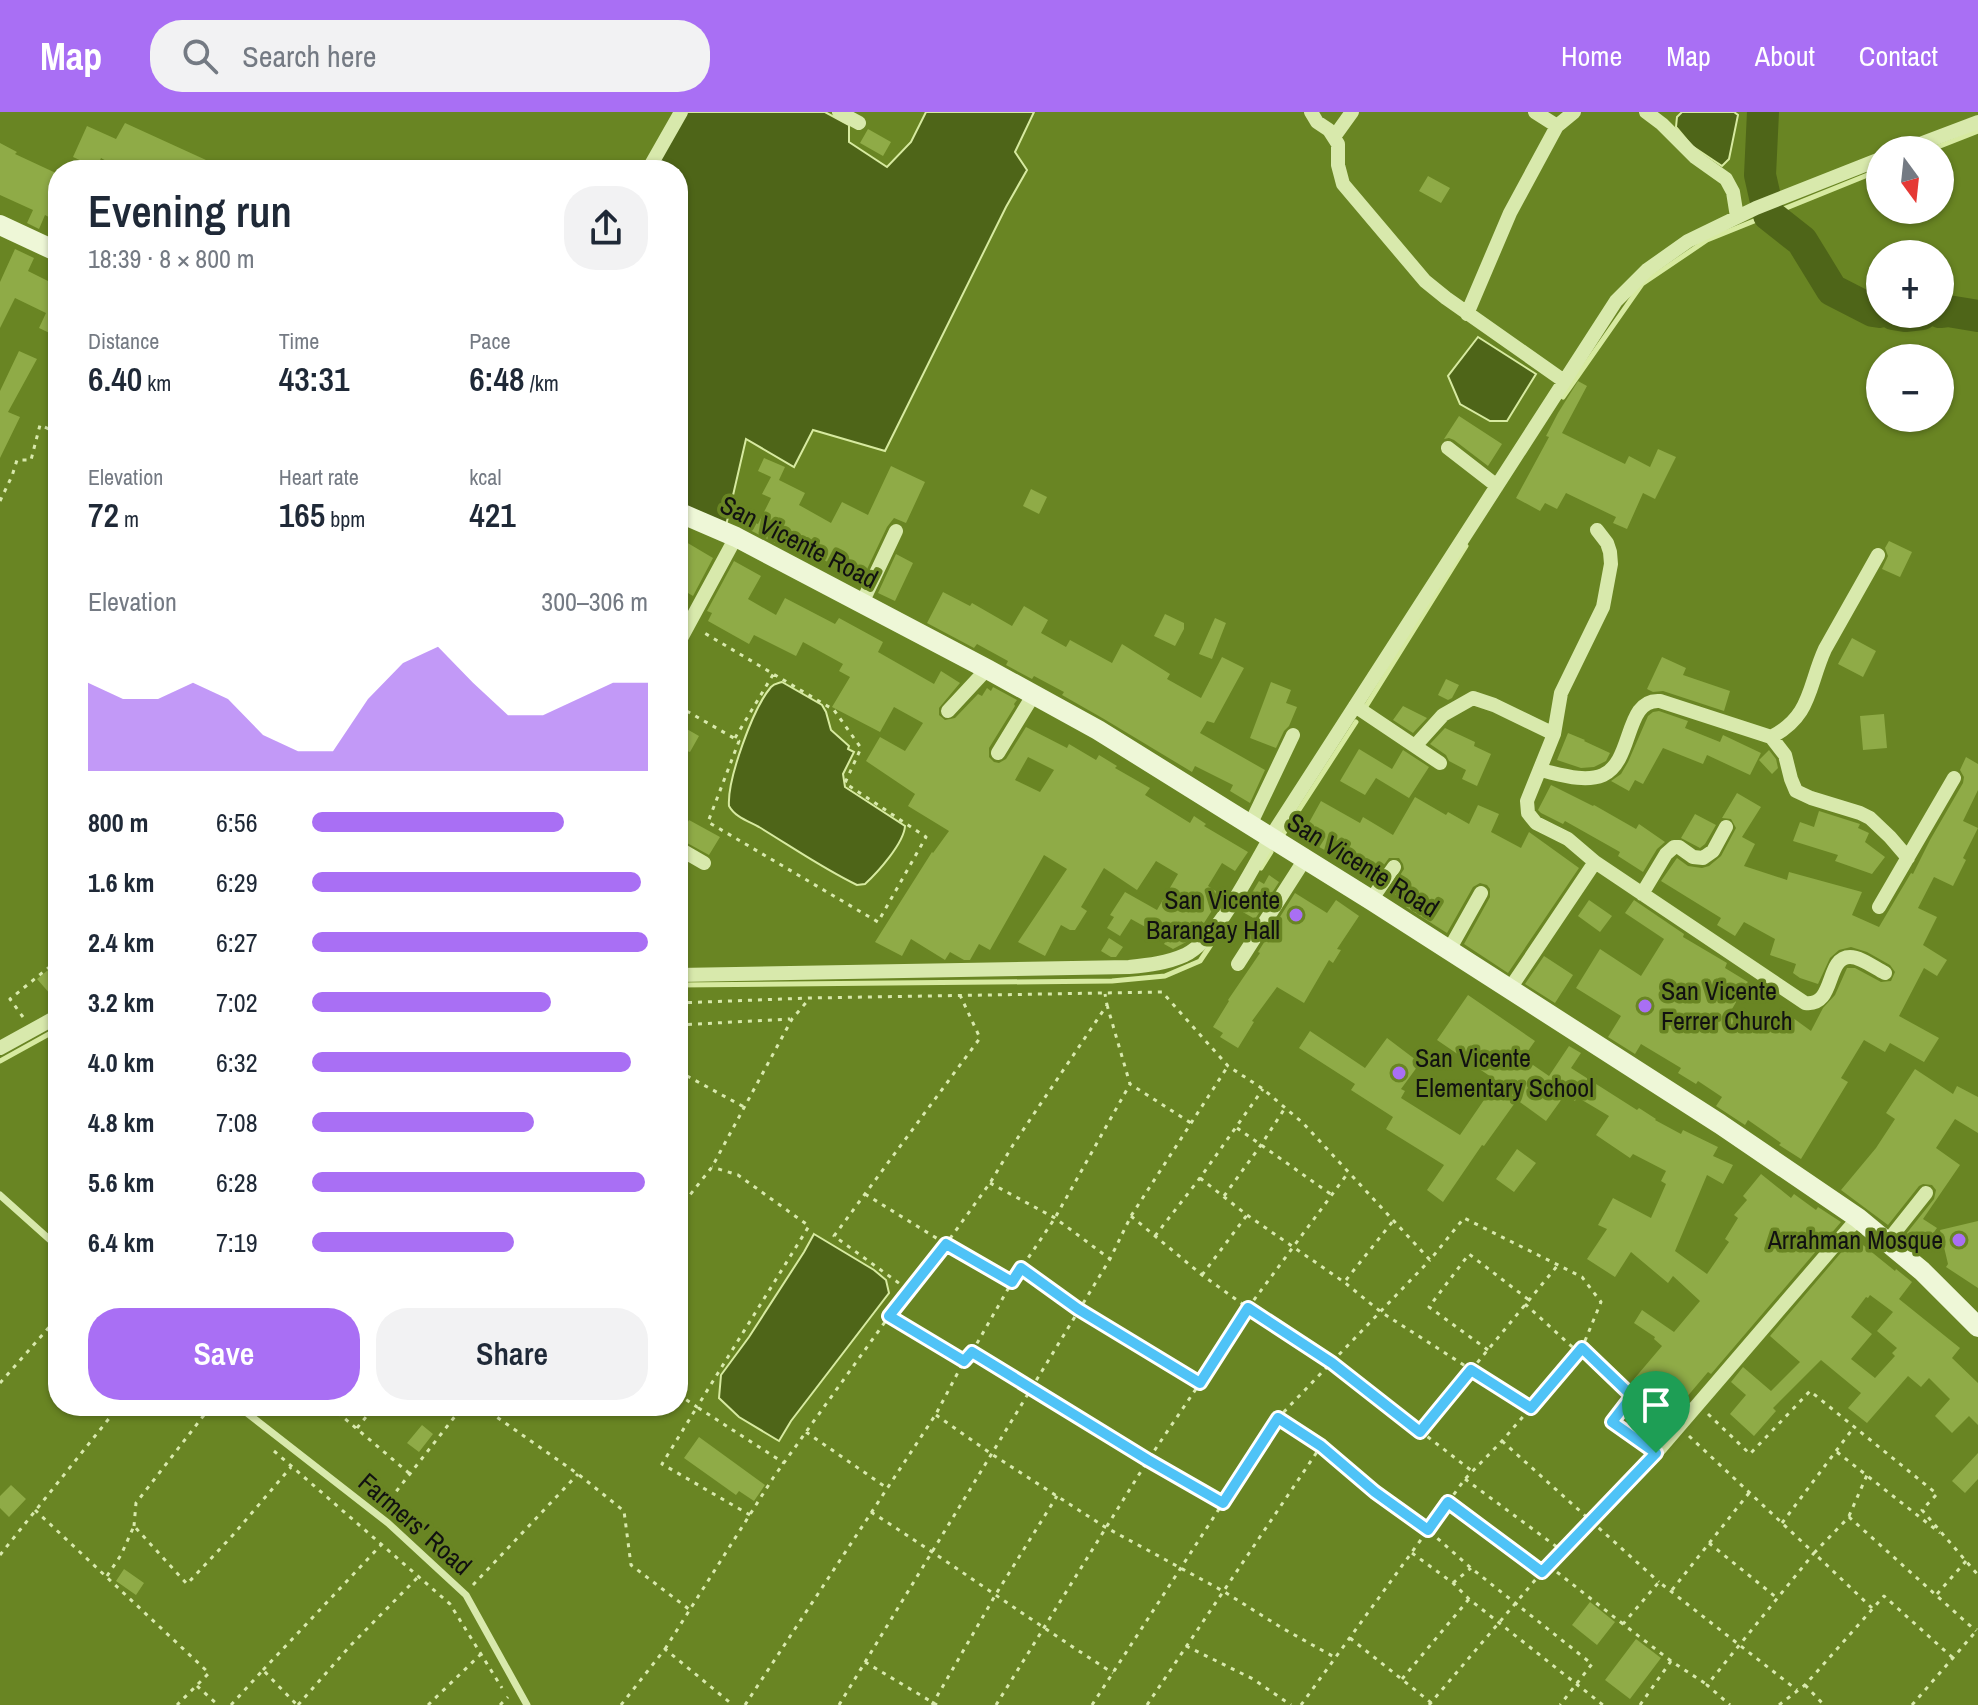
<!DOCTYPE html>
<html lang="en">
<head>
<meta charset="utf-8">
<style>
	:root { --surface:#fff; --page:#f2f2f3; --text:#1f2937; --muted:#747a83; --accent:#a96ff4 }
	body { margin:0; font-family:"Archivo Narrow",sans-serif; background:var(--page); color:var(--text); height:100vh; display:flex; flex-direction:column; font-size:30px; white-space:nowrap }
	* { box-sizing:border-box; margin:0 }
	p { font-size:26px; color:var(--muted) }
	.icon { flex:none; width:44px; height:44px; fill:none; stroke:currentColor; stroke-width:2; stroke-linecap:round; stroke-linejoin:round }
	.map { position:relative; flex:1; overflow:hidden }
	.drawer { position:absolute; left:48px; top:48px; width:640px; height:1256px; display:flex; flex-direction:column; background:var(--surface); border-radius:32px; box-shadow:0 2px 6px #0004 }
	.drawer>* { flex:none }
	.needle { width:52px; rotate:165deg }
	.tools { position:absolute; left:1866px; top:24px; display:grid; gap:16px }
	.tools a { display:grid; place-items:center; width:88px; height:88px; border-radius:50%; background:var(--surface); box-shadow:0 2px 6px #0004; font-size:40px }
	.pin { position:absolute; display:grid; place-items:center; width:68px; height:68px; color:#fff; margin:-82px -34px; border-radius:50% 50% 50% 0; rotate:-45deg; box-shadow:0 0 8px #0007 }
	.pin .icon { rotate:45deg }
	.round { display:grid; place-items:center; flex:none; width:84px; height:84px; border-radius:32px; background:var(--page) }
	.summary { display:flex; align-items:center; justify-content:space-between; height:136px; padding:0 40px }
	h1 { font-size:44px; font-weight:600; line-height:60px }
	.figures { display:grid; grid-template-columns:repeat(3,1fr); gap:12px; height:136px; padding:8px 40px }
	.figures div { display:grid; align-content:center }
	.figures b { font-size:34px; font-weight:600 }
	.figures small { font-size:22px; font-weight:400 }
	.figures p { font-size:22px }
	.chart { height:224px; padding:16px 40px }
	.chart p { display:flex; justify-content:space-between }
	.chart svg { width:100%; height:144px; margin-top:8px; fill:var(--accent); opacity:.7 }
	.primary-button { display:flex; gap:16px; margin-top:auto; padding:16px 40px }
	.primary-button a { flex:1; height:92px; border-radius:32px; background:var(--accent); color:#fff; font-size:32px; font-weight:600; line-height:92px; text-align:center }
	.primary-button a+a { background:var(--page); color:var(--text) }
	ul { padding:0 40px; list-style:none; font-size:26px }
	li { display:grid; grid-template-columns:128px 96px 1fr; align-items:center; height:60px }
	li i { height:20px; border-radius:10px; background:var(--accent) }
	header { display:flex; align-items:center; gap:48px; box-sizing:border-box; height:112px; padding:0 40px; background:var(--accent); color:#fff }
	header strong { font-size:38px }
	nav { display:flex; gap:44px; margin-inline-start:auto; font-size:28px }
	.search { width:560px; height:72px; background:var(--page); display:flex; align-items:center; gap:20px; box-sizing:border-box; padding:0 28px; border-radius:32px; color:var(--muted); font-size:30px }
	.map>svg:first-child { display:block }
</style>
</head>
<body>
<header>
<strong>Map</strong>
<div class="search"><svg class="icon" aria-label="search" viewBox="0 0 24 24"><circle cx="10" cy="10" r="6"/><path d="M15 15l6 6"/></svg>Search here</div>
<nav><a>Home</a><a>Map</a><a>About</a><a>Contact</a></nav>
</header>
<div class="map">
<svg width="1978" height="1593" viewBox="0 0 1978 1593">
	<rect width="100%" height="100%" fill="#698523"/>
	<path fill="#4e6518" stroke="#d7eaa0" stroke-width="2" d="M685,0H825L849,13V30L887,55L911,30L926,0H1034L1015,40L1027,58L1006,95L885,339L813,318L794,355L746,327L725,418L678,394V58H652Z
		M1682,0H1734L1738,3L1729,47L1722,54L1692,34L1676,15L1677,5Z
		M1478,225L1536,262L1507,309H1490L1460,292L1448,264Z
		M782,570L822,593L826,600L831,618L849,634L848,637L854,640L843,662L845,675L905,714C904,731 878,760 865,772L857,773C822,756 792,735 759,715C748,709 735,705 729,694C727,668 753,596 771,575C775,571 776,572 782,570Z
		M814,1122L874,1158L886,1168L889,1181L791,1309L779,1329L739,1305L719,1286L721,1263L749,1225L804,1140Z"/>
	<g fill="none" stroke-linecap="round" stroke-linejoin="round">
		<path stroke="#d7eaa0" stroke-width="5" d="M1930,38L1978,19
			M1563,285L1642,172L1707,128L1880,58
			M1365,596L1466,434
			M1282,724L1356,610
			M1261,756L1271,740
			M678,873L1112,869L1165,864L1200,849L1216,825
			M0,949L58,917"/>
		<path stroke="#4e6518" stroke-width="32" d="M1763,0L1760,63L1769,103L1802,129L1832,178L1873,199L1880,200
			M1940,200L1948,199L1978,204
			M1893,202L1905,204L1922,202"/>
	</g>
	<path fill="#8fab47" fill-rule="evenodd" d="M125,11L206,48L201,58H139L129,53L126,58H122L101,46L97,56L73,45L87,14L116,27Z
		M868,17L891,30L883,44L860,31Z
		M0,31L17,40L15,42L58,62V110L45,103L39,117L27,111L33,98L0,83Z
		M1428,64L1450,76L1441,91L1419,79Z
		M15,137L34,146L28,159L52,171L49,177L56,180L58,175V225L39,216L46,201L15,186L0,216V170Z
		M19,239L37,247L8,300L20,305L0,346V279Z
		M1578,269L1587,274L1562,321L1625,352L1629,344L1650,355L1658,337L1676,345L1655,387L1643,381L1627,417L1613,411L1616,405L1566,381L1557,397L1545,391L1540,399L1516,386L1549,325L1546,324L1558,301Z
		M1459,304L1502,332L1488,354L1454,328L1449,326L1444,327Z
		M764,346L785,355L779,368L805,381L799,393L831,411L842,390L868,403L891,354L925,370L906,411L894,406L887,415L860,472L838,462L841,457L782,426L779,433L740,413L743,405L758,412L771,386L762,382L771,365L758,359Z
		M1031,377L1047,385L1039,402L1023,394Z
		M1889,429L1912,440L1900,465L1882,457L1888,444L1885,436Z
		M686,430L713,446L693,484L678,475V444Z
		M896,442L913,451L895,489L878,481Z
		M734,449L761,464L748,487L776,503L785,486L835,512L839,506L883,530L878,540L934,572L941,559L960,571L939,596V603L945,608L955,606L978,582L982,584L987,576L991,579L993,575L1017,588L1014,592L1015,594L989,636V645L994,650L999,651L1006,647L1026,615L1067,636L1069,632L1096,648L1099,643L1117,654L1115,656L1150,676L1145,683L1190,711L1194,704L1206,712L1204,714L1248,740L1235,759L1222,751L1208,774L1222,783L1204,811L1201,809L1188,829L1173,837L1164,832L1167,827L1131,807L1120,824L1107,816L1114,805L1110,803L1125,780L1157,798L1178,762L1156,749L1137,778L1104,756L1081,795L1087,799L1075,818H1070L1061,813L1045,844L1018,830L1067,757L1044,743L990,838L979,832L970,848H964L950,840L945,848L911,827L902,844L875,830L932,740L933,741L949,719L908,694L915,682L866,649L880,625L905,639L923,611L894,595L880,620L855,607L832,595L850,565L839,559L843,552L803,530L796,544L754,523L749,532L708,509L712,501L707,499ZM1028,645L1054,658L1040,680L1015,668Z
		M943,480L970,494L972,491L1012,514L1024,494L1048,508L1041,521L1066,535L1070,528L1112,551L1122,532L1170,562L1167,567L1201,586L1222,545L1244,556L1214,611L1207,609L1200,621L1265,658L1250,691L1230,679L1233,673L1195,654L1192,660L1104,607L1062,583L1064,580L1034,564L1032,567L1006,553L1008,549L977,532L974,536L927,511Z
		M1165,502L1184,511V517L1175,534L1154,524Z
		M1215,506L1226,511L1212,547L1199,542Z
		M1852,526L1876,539L1863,565L1838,552Z
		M1662,545L1686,556L1683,563L1730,579L1724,599L1663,579L1653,580L1647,577Z
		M1446,567L1459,573L1452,586L1448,588L1438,583Z
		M1271,570L1291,578L1286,591L1297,595L1289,614L1284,619L1276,636L1250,626Z
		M1403,594L1427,606L1413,621L1393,608Z
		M1659,599L1688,609L1685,616L1720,630L1723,623L1761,641L1750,663L1707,643L1703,652L1663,636L1643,672L1635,668L1629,679L1611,669L1621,662L1628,650L1648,604L1653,600Z
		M1884,602L1887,636L1863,638L1860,604Z
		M678,612L699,624L690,640L687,639L678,654Z
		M1445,616L1475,630L1474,634L1491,642L1477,674L1462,667L1466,658L1449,649L1446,643L1430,632Z
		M1568,621L1585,628L1584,629L1610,641L1606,649L1594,655L1581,656L1557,648Z
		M1359,637L1392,657L1403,638L1429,655L1409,686L1376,666L1365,683L1340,669Z
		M1769,638L1776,647L1778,656L1772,662L1759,648Z
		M1966,645L1978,652V678L1963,709L1978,716L1963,746L1966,748L1953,774L1934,765L1918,796L1937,805L1923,833L1947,848L1937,864L1924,856L1899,904L1939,926L1924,950L1890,931L1885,940L1864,928L1841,966L1848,970L1801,1047L1779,1033L1781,1031L1748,1008L1745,1013L1716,994L1722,985L1698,969L1696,972L1678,961L1681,956L1641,932L1635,942L1608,925L1621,904L1576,876L1600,837L1641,864L1664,827L1625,801L1634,788L1684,822L1683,825L1727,851L1725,856L1748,870L1732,897L1768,917L1782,898L1811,919L1823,896L1835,883L1847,856H1855L1881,870L1891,869L1895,860L1890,853L1867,840L1851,835L1839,838L1830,846L1818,872L1800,866L1793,861L1796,852L1770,843L1775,827L1744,810L1735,824L1717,813L1721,806L1661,769L1677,746L1688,754L1702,756L1709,754L1721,744L1736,716L1731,707L1722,706L1737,681L1761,695L1742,725L1755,732L1744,754L1787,768L1789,760L1862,780L1852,803L1879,815L1911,761L1913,762L1930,728L1963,671L1964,665L1960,658Z
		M1551,673L1593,694L1594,693L1636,717L1639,712L1665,730L1657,737L1643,760L1618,744L1620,740L1565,709L1563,712L1541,701L1538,698Z
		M1415,685L1446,703L1448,700L1469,712L1478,693L1499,702L1491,720L1521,736L1529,720L1579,756L1508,861L1464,832L1490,785V777L1487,773L1480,771L1473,775L1447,821L1406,795L1408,792L1390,779L1404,757L1403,752L1399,746H1389L1375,765L1332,739L1330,741L1301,725L1321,689L1360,711L1363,705L1393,723Z
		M1819,699L1860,712L1858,716L1869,721L1865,730L1885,745L1872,762L1835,749L1838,743L1793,729L1800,710L1814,715Z
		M1695,702L1716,713L1705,732L1700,736L1681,726Z
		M689,708L720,725L709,743L678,726Z
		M1269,763L1279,770L1255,807L1241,799L1259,769L1264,772Z
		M1295,781L1327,801L1336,788L1359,804L1337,837L1341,838L1333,851L1329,848L1304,891L1277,875L1252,909L1254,910L1238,936L1220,925L1223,921L1213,915L1229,889L1228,888L1260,841L1258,840Z
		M1589,788L1612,804L1600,820L1578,804Z
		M1109,826L1123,835L1116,845H1111L1101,839Z
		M1544,844L1573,863L1555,891L1525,872Z
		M58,850V891L37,867Z
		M1468,883L1535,929L1523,946L1549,964L1569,934L1581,941L1571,956L1637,998L1639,996L1656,1007L1655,1008L1681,1022L1683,1018L1718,1035L1713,1044L1733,1053L1723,1072L1707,1063L1675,1139L1707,1162L1729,1130L1725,1127L1738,1106L1734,1103L1747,1088L1743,1084L1761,1062L1791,1086L1794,1082L1816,1098L1818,1095L1841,1110L1711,1262L1708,1260L1664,1312L1655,1303L1645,1315L1634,1305L1653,1283L1634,1267L1662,1234L1654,1227L1655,1225L1634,1211L1642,1198L1674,1220L1700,1189L1673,1164L1668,1171L1631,1140L1615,1165L1587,1147L1607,1117L1598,1113L1613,1086L1651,1106L1666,1072L1661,1069L1666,1059L1633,1042L1630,1046L1596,1023L1609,1004L1577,985L1575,989L1566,983L1564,984L1546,1009L1517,988L1484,1034L1482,1033L1443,1090L1427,1078L1444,1053L1386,1017L1393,1005L1351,978L1355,972L1299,936L1310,919L1365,956L1387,926L1420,951L1401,977L1405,979L1401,986L1460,1023L1497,969L1437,928Z
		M1915,957L1953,982L1957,974L1978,985V1021L1955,1007L1936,1036L1960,1053L1923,1107L1937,1116L1924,1134L1906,1122L1934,1087L1936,1078L1932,1073L1923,1072L1919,1074L1888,1113L1841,1078L1876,1036L1895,1007L1886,1001Z
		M1517,1037L1536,1051L1514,1080L1496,1067Z
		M1978,1109V1176L1946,1155L1948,1152L1940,1118Z
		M1856,1123L1860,1126L1858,1129L1895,1159L1896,1157L1912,1170L1899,1187L1960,1236L1952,1246L1978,1271V1313L1969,1304L1952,1321L1935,1304L1950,1287L1929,1266L1921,1275L1908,1264L1867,1311L1848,1296L1861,1281L1821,1248L1773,1296L1776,1299L1754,1324L1730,1302L1746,1283L1731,1270L1743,1255L1771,1279L1800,1250L1770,1224ZM1870,1183L1893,1200L1877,1219L1897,1236L1892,1241L1895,1244L1875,1266L1851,1247L1872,1222L1851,1205L1866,1185L1868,1186Z
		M422,1313L433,1322L419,1340L407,1331Z
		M699,1325L765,1373L754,1389L739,1379L736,1383L684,1346Z
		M1978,1341V1367L1965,1381L1952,1369Z
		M11,1373L26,1387L9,1405L0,1396V1384Z
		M124,1457L144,1471L136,1483L116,1469Z
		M1590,1490L1615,1510L1597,1533L1572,1513Z
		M1636,1527L1661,1546L1630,1587L1605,1568Z"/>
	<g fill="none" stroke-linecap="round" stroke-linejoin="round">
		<path stroke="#d8e9ac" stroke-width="3" stroke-dasharray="4 6" stroke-linecap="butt" d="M0,389L12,364L17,348H31L40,313L58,321
			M678,594L739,629L708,710L878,810L926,725L845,671L861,636L834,598L701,519
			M735,626L774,561
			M678,891L810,886L1162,880L1228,954L1263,977L1303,1011L1430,1148L1464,1106L1582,1165L1601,1190L1582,1236L1632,1284L1612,1310L1644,1333
			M1107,893L1130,972L1191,1011
			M23,905L10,887L58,848
			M678,913L790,907
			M678,959L744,995
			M1237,1016L1332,1083
			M1200,1066L1247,1103L1344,1170L1381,1200L1531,1296
			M990,1071L1055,1106L1110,1147
			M865,1082L946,1132L1012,1170
			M1224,1084L1261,1033L1285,996
			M678,1098L712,1055L792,907L810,886
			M1131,1104L1202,1163L1248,1196L1332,1251L1472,1359
			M1155,1124L1200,1066L1263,977
			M1022,1157L1078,1197L1200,1271
			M1202,1163L1247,1103
			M1346,1168L1393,1109
			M907,1177L834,1124L980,926L960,883
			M1525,1192L1579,1241
			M889,1204L964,1249
			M1488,1238L1429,1195L1469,1142L1529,1188
			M973,1240L1148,1348L1223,1391
			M0,1271L58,1205
			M678,1282L697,1295L809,1114L738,1063L712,1055
			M330,1294L410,1362
			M481,1294L578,1362L624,1399L631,1453L690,1498
			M1708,1302L1750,1342L1810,1279L1937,1382L1922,1398L1978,1463
			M936,1303L990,1341L1105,1415L1223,1479L1282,1516L1336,1546
			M1278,1306L1321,1334L1375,1380L1428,1418L1471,1456L1592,1552L1560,1593
			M357,1316L375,1294
			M806,1320L887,1376
			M1420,1320L1558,1153
			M1689,1324L1814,1441L1707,1573L1730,1593
			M1502,1329L1659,1470
			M274,1339L450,1492L502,1576
			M1837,1340L1940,1421
			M1465,1367L1561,1438
			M1449,1391L1542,1460
			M384,1395L463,1294
			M35,1398L209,1561L177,1593
			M871,1400C953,1452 1031,1509 1113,1561
			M750,1403L662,1352L697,1295L784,1351
			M1849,1404L1867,1363
			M1782,1411L1854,1315
			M134,1414L136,1391L211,1294
			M1709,1431L1777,1486
			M1412,1441L1453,1471L1469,1487L1603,1593
			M0,1443L119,1294
			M107,1464L121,1443L134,1414L187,1472L233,1423L291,1355
			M1453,1471L1471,1456
			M473,1473L578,1362
			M1672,1478L1749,1381
			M1937,1482L1966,1449
			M1872,1496L1814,1441L1849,1405L1976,1519
			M1623,1512L1548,1453L1645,1352
			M1350,1526L1434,1593
			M1186,1534L1253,1567L1291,1593
			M665,1537L773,1366L908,1178L946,1132L990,1071L1013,1033L1107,893L1105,882
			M1671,1549L1623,1512L1659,1470L1797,1578
			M865,1550L937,1593
			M263,1558L381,1433
			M1402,1567L1469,1487
			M1805,1573L1824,1593
			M197,1574L218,1593
			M231,1593L263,1558L297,1593
			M298,1593L350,1534L418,1465
			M428,1593L481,1542
			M500,1593L508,1585
			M621,1593L665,1537L733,1593
			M745,1593L936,1302L964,1249L972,1240L1012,1170L1055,1106L1130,972
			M839,1593L1110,1147L1131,1104L1228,954
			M932,1593L996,1482L1057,1384
			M996,1593L1148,1348L1200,1271L1248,1196L1348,1061
			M1092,1593L1278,1306L1430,1148
			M1147,1593L1321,1334
			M1301,1593L1465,1367L1502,1329L1582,1236
			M1429,1593L1548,1453
			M1640,1593L1671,1549L1706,1572
			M1779,1593L1805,1573L1884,1484L1953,1546
			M1912,1593L1978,1517"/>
		<path stroke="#d8e9ac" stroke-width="7" d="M0,1083L58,1135
			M238,1294L388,1411L466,1483L527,1593"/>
		<path stroke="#d8e9ac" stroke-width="14" d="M839,0L859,11
			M1311,0L1317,10L1329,18L1338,32V53L1343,72L1425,169L1446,186L1564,269
			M1646,0L1662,12L1695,45L1726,67L1733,80L1737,105
			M1557,14L1574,0
			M1334,25L1352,0
			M1904,38L1978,10
			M648,58L681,0
			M1467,202L1510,101L1557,14L1535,0
			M1448,336L1497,374
			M1597,418L1607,431L1610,440L1611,452L1603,495L1561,581L1554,622L1527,689L1528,701L1536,711L1568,727L1595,750L1805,891C1836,895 1825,845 1850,845C1861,845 1875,856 1885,861
			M862,491L896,419
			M678,532L736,425
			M1355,594L1440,651
			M948,599L987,557
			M1771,625C1812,604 1808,574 1825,537L1878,443
			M1415,634L1443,603L1473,586L1494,593L1554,622
			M998,641L1034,582
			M1540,658C1559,662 1584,671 1603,663C1634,649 1624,586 1660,589L1771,625L1785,643L1791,667L1796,679L1811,686L1860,701L1870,706L1890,725L1908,746
			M1250,713L1293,623
			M678,736L704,751
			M1642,782L1666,742L1674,735H1679L1693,745L1703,746L1713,739L1726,715
			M1371,788L1394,755
			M1879,795L1954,666
			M1449,838L1481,781
			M1238,852L1305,747
			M678,863L1129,855C1149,853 1167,851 1185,843C1218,827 1251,758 1270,726L1616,189L1647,158L1688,129L1756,96L1880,47
			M1509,878L1595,750
			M0,936L58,904
			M1887,1130L1926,1081
			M1656,1341L1858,1106"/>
		<path stroke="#eef7d7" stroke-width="20" d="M0,113L58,140
			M678,400L736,425L987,557L1098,618L1371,788L1720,1012L1858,1106L1922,1159L1978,1215"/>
	</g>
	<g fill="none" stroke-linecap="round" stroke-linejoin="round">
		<g stroke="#fff" stroke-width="16">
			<path id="route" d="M946,1132L1012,1170L1021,1156L1078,1197L1200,1271L1248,1196L1332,1251L1420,1320L1471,1258L1531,1296L1582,1236L1632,1284L1612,1310L1656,1341L1542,1460L1448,1390L1428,1418L1375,1380L1321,1334L1278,1306L1223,1391L1148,1348L972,1240L964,1249L889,1204Z"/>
		</g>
		<use href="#route" stroke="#4fc3f7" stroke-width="10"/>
	</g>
	<g fill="#a96ff4" stroke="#698523" stroke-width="3">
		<circle cx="1296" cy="803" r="8"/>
		<circle cx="1645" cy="894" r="8"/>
		<circle cx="1399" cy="961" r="8"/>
		<circle cx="1959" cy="1128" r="8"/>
	</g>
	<g text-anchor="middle" stroke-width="7" stroke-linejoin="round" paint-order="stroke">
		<g font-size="26" fill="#111" stroke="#698523">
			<text transform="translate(799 430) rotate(27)" y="9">San Vicente Road</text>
			<text transform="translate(1363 753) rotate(32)" y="9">San Vicente Road</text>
			<text transform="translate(415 1412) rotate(41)" y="9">Farmers' Road</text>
		</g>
		<g font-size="26" fill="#111" stroke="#698523" text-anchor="end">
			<text x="1280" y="797">San Vicente<tspan x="1280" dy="30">Barangay Hall</tspan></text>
			<text x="1661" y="888" text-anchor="start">San Vicente<tspan x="1661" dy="30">Ferrer Church</tspan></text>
			<text x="1415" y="955" text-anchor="start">San Vicente<tspan x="1415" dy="30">Elementary School</tspan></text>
			<text x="1943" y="1137">Arrahman Mosque</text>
		</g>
	</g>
</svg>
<div class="tools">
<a><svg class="needle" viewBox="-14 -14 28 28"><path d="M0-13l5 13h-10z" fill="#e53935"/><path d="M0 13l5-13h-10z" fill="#747a83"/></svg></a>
<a>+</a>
<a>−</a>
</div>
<div class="pin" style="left:1656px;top:1341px;background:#1e9e55"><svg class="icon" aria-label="arrive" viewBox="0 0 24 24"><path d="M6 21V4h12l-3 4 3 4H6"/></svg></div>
<section class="drawer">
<div class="summary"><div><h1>Evening run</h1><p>18:39 · 8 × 800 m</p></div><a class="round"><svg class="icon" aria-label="share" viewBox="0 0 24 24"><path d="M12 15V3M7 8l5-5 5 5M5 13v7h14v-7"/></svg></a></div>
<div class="figures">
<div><p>Distance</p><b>6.40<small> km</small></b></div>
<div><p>Time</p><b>43:31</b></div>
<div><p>Pace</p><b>6:48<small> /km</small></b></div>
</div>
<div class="figures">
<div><p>Elevation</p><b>72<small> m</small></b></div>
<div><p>Heart rate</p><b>165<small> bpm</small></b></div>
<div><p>kcal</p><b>421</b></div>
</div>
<div class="chart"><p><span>Elevation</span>300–306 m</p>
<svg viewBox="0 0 160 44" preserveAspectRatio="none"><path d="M0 44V17L10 22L20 22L30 17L40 22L50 33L60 38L70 38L80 22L90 11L100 6L110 17L120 27L130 27L140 22L150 17L160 17V44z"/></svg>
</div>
<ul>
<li><b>800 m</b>6:56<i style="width:75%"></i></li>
<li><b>1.6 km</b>6:29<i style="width:98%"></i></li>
<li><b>2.4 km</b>6:27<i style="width:100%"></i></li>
<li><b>3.2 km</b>7:02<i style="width:71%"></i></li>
<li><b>4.0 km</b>6:32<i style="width:95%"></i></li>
<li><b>4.8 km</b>7:08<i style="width:66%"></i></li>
<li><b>5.6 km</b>6:28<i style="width:99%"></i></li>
<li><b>6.4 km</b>7:19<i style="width:60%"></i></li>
</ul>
<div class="primary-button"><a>Save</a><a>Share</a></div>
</section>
</div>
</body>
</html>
